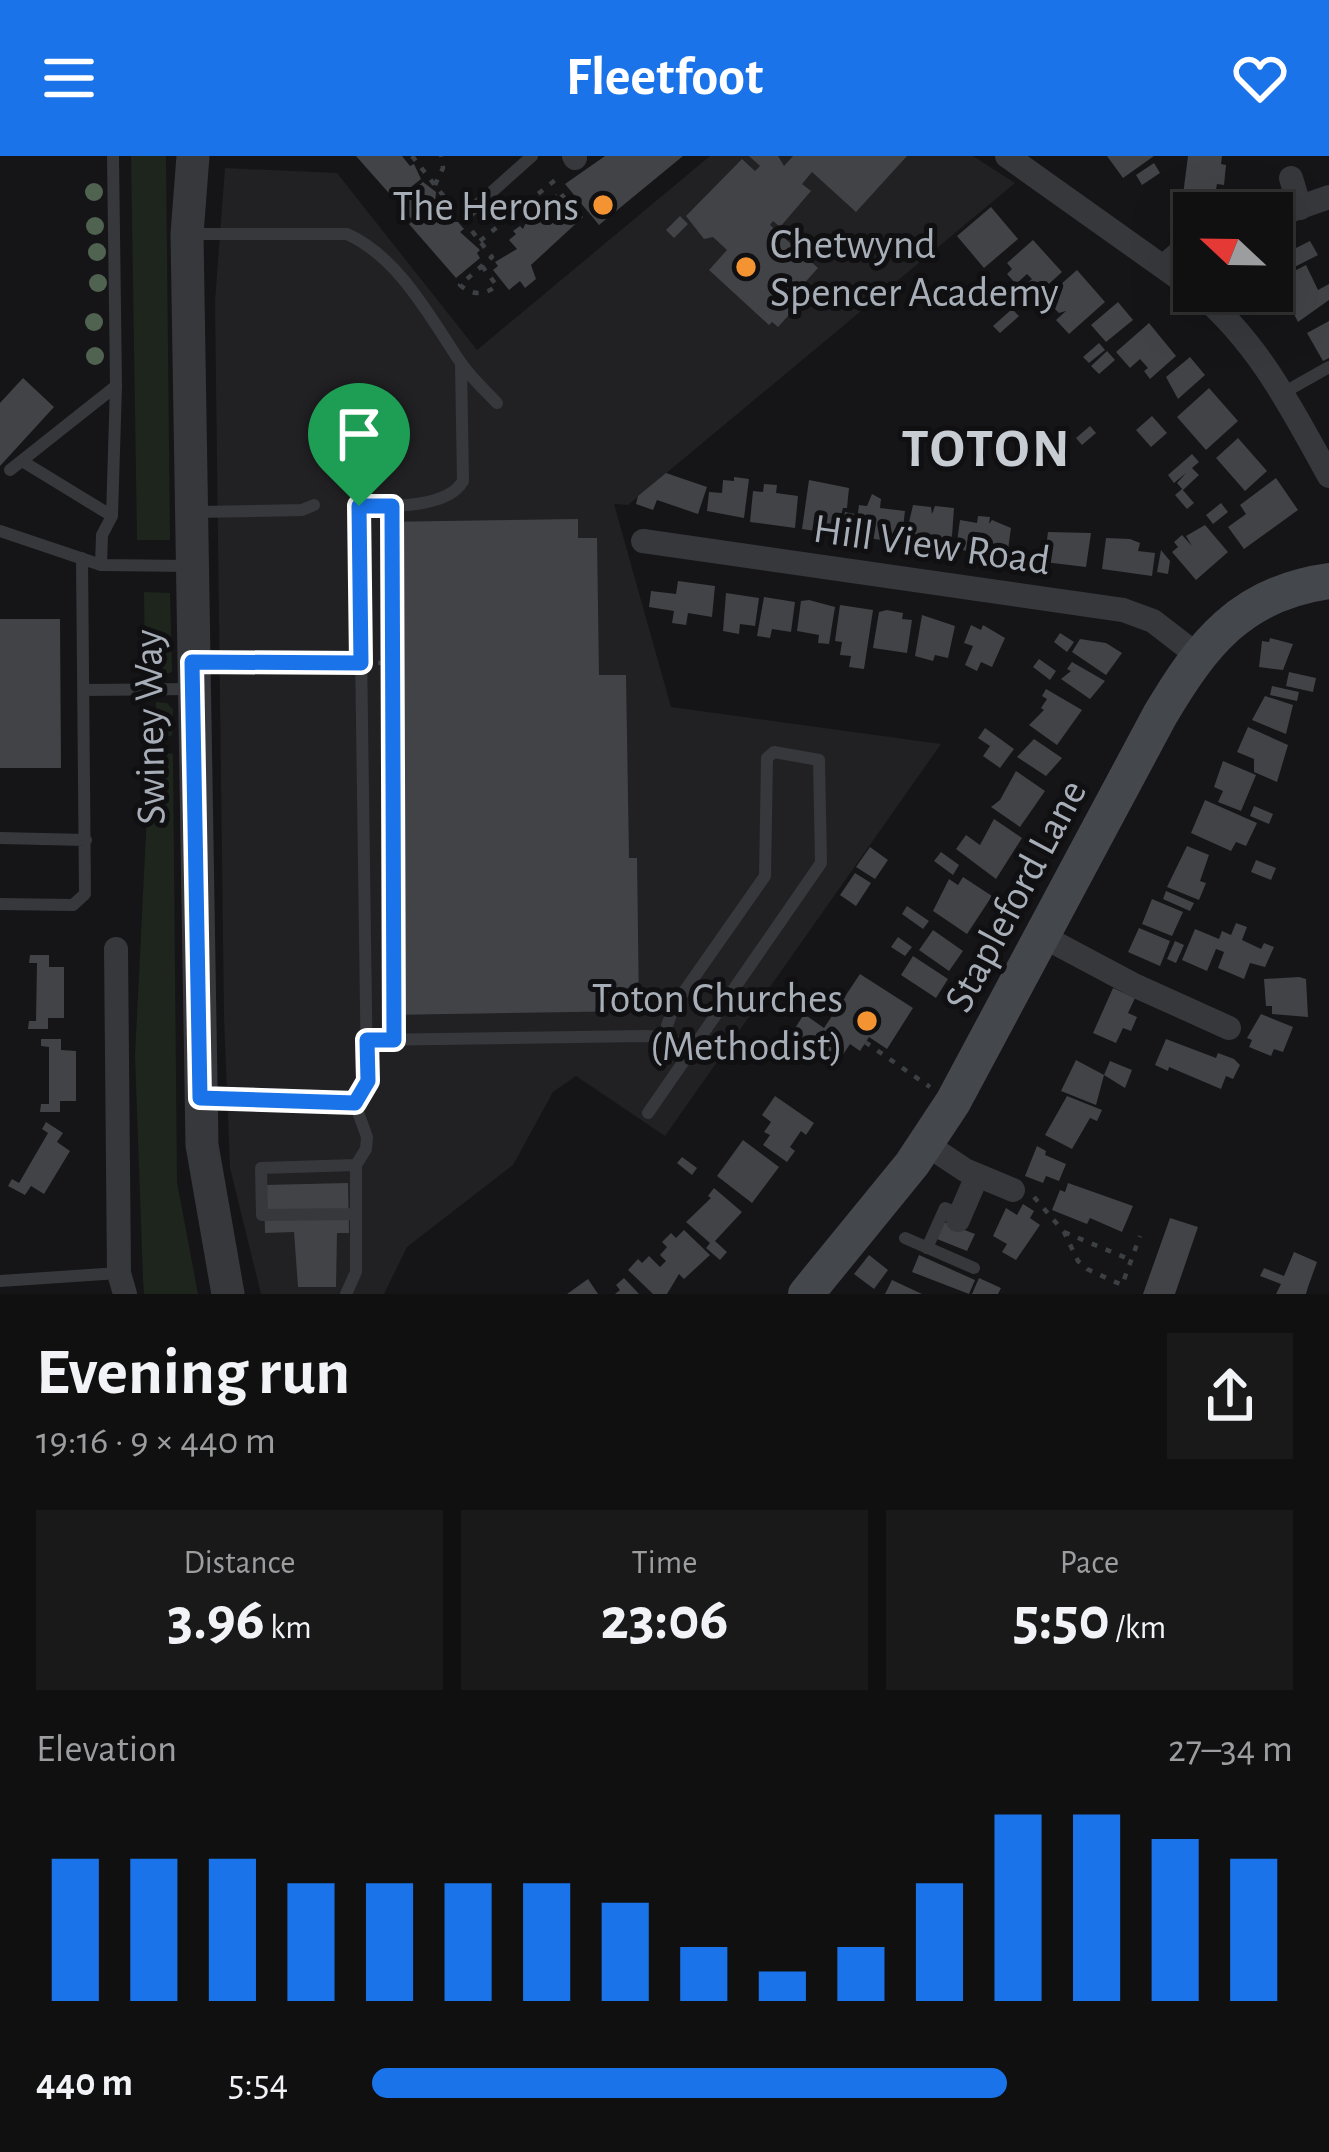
<!DOCTYPE html>
<html lang="en">
<head>
<meta charset="utf-8">
<style>
	:root { --surface:#101011; --page:#19191a; --text:#f1f3f6; --muted:#9c9d9f; --line:#303031; --accent:#1a73e8 }
	body { margin:0; font-family:"Alegreya Sans",sans-serif; background:var(--page); color:var(--text); height:100vh; display:flex; flex-direction:column; font-size:45px; white-space:nowrap }
	* { box-sizing:border-box; margin:0 }
	p { font-size:39px; color:var(--muted) }
	.icon { flex:none; width:66px; height:66px; fill:none; stroke:currentColor; stroke-width:2; stroke-linecap:round; stroke-linejoin:round }
	.map { position:relative; height:1138px; overflow:hidden }
	.drawer { display:flex; flex-direction:column; background:var(--surface); flex:1 }
	.drawer>* { flex:none }
	.needle { width:78px; rotate:292deg }
	.fabs { position:absolute; left:1173px; top:36px; display:grid; gap:24px }
	.fabs a { display:grid; place-items:center; width:120px; height:120px; border-radius:0px; background:var(--surface); box-shadow:0 12px 48px #0002,0 0 0 3px var(--line); font-size:60px }
	.pin { position:absolute; display:grid; place-items:center; width:102px; height:102px; color:#fff; margin:-123px -51px; border-radius:50% 50% 50% 0; rotate:-45deg; box-shadow:0 0 12px #0007 }
	.pin .icon { rotate:45deg }
	.round { display:grid; place-items:center; flex:none; width:126px; height:126px; border-radius:0px; background:var(--page) }
	.head { display:flex; align-items:center; justify-content:space-between; height:204px; padding:0 36px }
	h1 { font-size:66px; font-weight:600; line-height:90px }
	.figures { display:grid; grid-template-columns:repeat(3,1fr); gap:18px; height:204px; padding:12px 36px }
	.figures div { display:grid; align-content:center; border-radius:0px; background:var(--page); text-align:center }
	.figures b { font-size:60px; font-weight:600 }
	.figures small { font-size:33px; font-weight:400 }
	.figures p { font-size:33px }
	.chart { height:336px; padding:24px 36px }
	.chart p { display:flex; justify-content:space-between }
	.chart svg { width:100%; height:216px; margin-top:12px; stroke:var(--accent); stroke-width:6 }
	ul { padding:0 36px; list-style:none; font-size:39px }
	li { display:grid; grid-template-columns:192px 144px 1fr; align-items:center; height:90px }
	li i { height:30px; border-radius:15px; background:var(--accent) }
	header { display:flex; justify-content:space-between; align-items:center; height:156px; padding:0 36px; background:var(--accent); color:#fff; font-size:54px; font-weight:600 }
	.map>svg:first-child { display:block }
</style>
</head>
<body>
<header><svg class="icon" aria-label="menu" viewBox="0 0 24 24"><path d="M4 6h16M4 12h16M4 18h16"/></svg>Fleetfoot<svg class="icon" aria-label="heart" viewBox="0 0 24 24"><path d="M12 20l-8-8c-3-5 5-10 8-4 3-6 11-1 8 4z"/></svg></header>
<div class="map">
<svg width="1329" height="1138" viewBox="0 0 1329 1138">
	<rect width="100%" height="100%" fill="#151517"/>
	<path fill="#212124" d="M710,0H973L1015,27L628,349L614,348L671,551L941,588L665,980L576,920L553,936L513,1009L407,1091L384,1138H261L230,1012L224,860L215,145L225,12L337,17L477,194Z"/>
	<path fill="#1d251d" d="M131,0H166L170,384H137Z
		M144,436L170,437L172,516L154,522V514H145Z
		M156,546L167,547L173,554L172,579L166,582L167,597L173,598L177,1026L198,1138H144L143,1123L135,900L147,657L146,554L156,553Z"/>
	<path fill="#414347" d="M356,0H402L410,10L414,8L421,23L395,44Z
		M605,0H683L599,69L565,28Z
		M749,0H778L784,10L793,0H907L856,56L812,16L802,28L811,35L780,71L773,65L770,69L818,112L799,133L806,140L778,171L772,166L769,169L709,114L727,94L713,81L704,83L686,60L742,3L755,15L760,10Z
		M1107,0H1154L1123,22Z
		M1188,0H1222L1221,8L1226,9L1224,29L1217,28L1215,39H1183Z
		M1154,7L1160,17L1142,29L1136,19Z
		M423,26L436,36L435,48L449,59L446,61L450,66H458L464,73L460,76L480,94L477,97L480,102L456,122L409,68L413,65L398,47Z
		M563,37L583,61L531,109L536,123L525,132L520,125L509,134L493,114L498,110L495,106L517,93L509,84L516,78L513,75L520,70L523,73L529,60L536,54L539,57L556,38L558,41Z
		M991,51L1018,83L984,112L957,80Z
		M680,60L688,68L674,82L666,74Z
		M1286,77L1294,93L1310,85L1318,99L1273,122L1272,85Z
		M1033,84L1062,116L1031,144L1021,133L1032,123L1027,118L1016,128L1007,118L1012,113L1007,107Z
		M1306,109L1318,134L1329,128V144L1298,166L1277,124Z
		M1077,114L1105,146L1069,178L1056,164L1066,155L1059,157L1053,151L1058,146L1051,137Z
		M1118,146L1133,164L1106,186L1091,169Z
		M1012,153L1019,160L1000,177L993,170Z
		M1329,165V202L1323,205L1307,177Z
		M1149,167L1176,200L1150,223L1144,215L1148,212L1140,203L1130,212L1116,196Z
		M1099,187L1105,194L1089,207L1083,201Z
		M1107,195L1115,204L1099,218L1091,210Z
		M1190,201L1205,219L1178,243L1166,221Z
		M23,222L54,251L0,310V247Z
		M1209,232L1238,265L1206,294L1177,261Z
		M1152,260L1167,277L1151,291L1136,274Z
		M1090,270L1096,277L1082,289L1076,282Z
		M1238,282L1267,315L1245,335L1216,302Z
		M1192,298L1199,306L1192,312L1199,319L1183,334L1177,327L1186,317L1174,327L1168,319Z
		M666,317L707,331L698,358L657,344L653,354L636,348L638,340Z
		M734,321L749,323L744,362L707,355L709,336L722,337L723,324L734,325Z
		M1276,322L1298,354L1244,393L1228,371L1246,358L1240,349Z
		M809,324L849,332L847,352H843L836,378L802,373Z
		M764,328L777,329L776,337L798,340L795,372L750,366L753,335L763,336Z
		M1182,333L1194,347L1187,353L1175,339Z
		M872,338L881,343L880,352L905,355L901,387L855,380L859,349L867,350Z
		M1221,347L1228,356L1213,368L1206,359Z
		M913,349L931,351L932,358L935,350L954,352L951,394L904,388Z
		M845,356L855,358L852,377L842,375Z
		M978,360L990,361L989,368L992,364L1011,372L1007,401L956,393L960,364L977,367Z
		M578,363V382H597L599,519H626L629,702H637L639,855L387,859L380,366Z
		M1205,369L1228,396L1196,424L1172,396L1178,391L1174,386L1182,379L1192,390L1186,380Z
		M1048,376L1091,377L1086,411L1044,406Z
		M1106,382L1130,383L1140,387L1138,395L1155,397L1152,420L1102,413Z
		M1161,394L1170,405L1168,418L1157,416Z
		M678,425L715,430L712,461L688,457L686,469L672,467L674,455L649,451L651,435L676,438Z
		M726,437L759,442L755,470L740,468L739,478L723,475Z
		M764,441L795,446L791,476L772,473L770,482L757,480Z
		M809,444L835,451L829,488L818,487L819,479L797,475L801,445Z
		M840,449L873,454L864,513L849,511L851,500L840,499L842,486L835,485Z
		M887,454L903,457L902,463L912,464L907,497L873,492L879,456Z
		M922,459L955,470L948,502L935,499L933,505L915,500Z
		M0,463H60L61,612H0Z
		M971,469L981,474L983,469L1005,482L992,511L981,506L977,515L965,509L973,490L964,487Z
		M1060,477L1074,486L1067,496L1054,486Z
		M1270,482L1293,488L1283,514L1259,511L1262,485L1269,486Z
		M1080,483L1106,487L1122,497L1106,519L1072,496Z
		M1039,503L1056,515L1050,524L1033,511Z
		M1072,506L1105,525L1090,543L1061,523L1071,515L1067,513Z
		M1289,516L1316,522L1313,536L1286,530Z
		M1272,530L1299,536L1297,545L1270,539Z
		M1046,533L1082,554L1057,589L1029,569L1044,554L1041,552L1047,543L1042,540Z
		M1265,540L1293,549L1286,578L1252,564Z
		M1248,571L1288,589L1277,626L1254,616V603L1237,596Z
		M985,572L1014,593L1000,612L983,600L990,590L978,582Z
		M1034,583L1062,602L1046,620L1017,601Z
		M1223,605L1256,619L1241,655L1218,646L1223,635L1214,631Z
		M1016,615L1045,635L1020,671L991,651L1000,644Z
		M1205,644L1257,667L1246,690L1236,686L1231,695L1191,677Z
		M1254,650L1273,658L1269,668L1250,660Z
		M994,663L1022,682L996,723L956,693L966,679L980,689Z
		M1187,690L1209,699L1200,725L1206,727L1199,744L1167,731Z
		M870,691L888,704L875,723L856,711Z
		M941,696L959,709L953,719L934,705Z
		M1256,704L1276,712L1271,724L1251,716Z
		M855,717L871,727L856,750L840,739Z
		M963,721L992,740L967,778L933,755L949,723L958,729Z
		M1166,735L1194,747L1190,755L1163,743Z
		M1152,743L1183,756L1172,780L1142,768Z
		M907,750L929,765L923,773L902,758Z
		M1236,767L1247,771L1242,784L1261,793L1264,787L1274,791L1265,811L1250,807L1244,823L1218,812L1224,796L1216,793L1207,815L1182,804L1195,773L1219,783L1222,775L1231,779Z
		M1139,772L1170,785L1160,810L1128,796Z
		M933,774L963,795L949,815L919,794Z
		M898,781L912,791L905,800L891,791Z
		M1175,785L1184,789L1176,807L1167,803Z
		M30,799H49V811H64V862H48V873H28L29,865H36L37,807H29Z
		M913,800L948,823L936,842L901,819Z
		M860,818L913,852L887,893L869,881L860,895L850,888L837,908L814,892L810,899L787,885L804,858L824,872Z
		M1299,821L1306,823L1308,861L1272,858V850H1266L1264,823Z
		M1113,832L1135,842L1128,857L1137,861L1131,875L1123,872L1116,887L1093,877Z
		M1261,858L1293,871L1283,896L1274,893L1271,900L1249,891L1252,884L1247,882Z
		M41,883H61V894L76,895V945H60V956H40L41,948H49V891L41,890Z
		M1166,883L1216,902L1218,897L1234,903L1240,909L1233,923L1226,920L1221,933L1169,911L1168,915L1155,909Z
		M1076,904L1104,919L1096,949L1061,935Z
		M1110,905L1132,914L1125,932L1104,919Z
		M775,940L814,967L806,979L801,975L790,991L795,995L787,1006L763,989L770,979L764,976L771,966L762,959Z
		M1067,940L1102,954L1097,965L1090,962L1072,993L1045,979Z
		M46,966L63,977L57,986L70,995L44,1038L31,1030L25,1039L8,1030L12,1023L19,1027L48,977L42,973Z
		M743,984L779,1011L752,1047L717,1020Z
		M1037,990L1046,995L1045,999L1066,1008L1059,1025L1046,1020L1043,1027L1025,1020Z
		M682,1001L697,1012L692,1019L677,1007Z
		M348,1027L349,1077H337L336,1131H298L294,1076L265,1077L264,1029Z
		M1068,1027L1133,1050L1122,1076L1090,1062L1087,1068L1052,1054L1060,1034L1065,1036Z
		M714,1032L742,1056L715,1085L727,1096L720,1104L706,1092L710,1087L686,1066L711,1042L708,1040Z
		M1023,1048L1034,1055L1030,1062L1040,1069L1016,1104L1002,1096L1007,1088L993,1080L1006,1052L1017,1059Z
		M1170,1062L1198,1071L1175,1138H1143Z
		M944,1066L975,1078L967,1095L937,1083Z
		M684,1074L710,1099L684,1123L679,1118L667,1138H653L628,1114L638,1103L642,1107L649,1100L660,1111L666,1105L660,1099L667,1091L662,1086L671,1077L676,1082Z
		M1294,1096L1317,1106L1308,1131L1306,1138H1276L1281,1128L1260,1120L1264,1112L1284,1120Z
		M869,1099L888,1114L874,1133L854,1118Z
		M919,1099L975,1124L969,1138L912,1116Z
		M624,1122L639,1138H615L620,1134L616,1129Z
		M979,1122L1001,1132L998,1138H972Z
		M588,1123L598,1138H567Z
		M892,1124L922,1138H885Z"/>
	<g fill="none" stroke-linecap="round" stroke-linejoin="round">
		<path stroke="#3c3f43" stroke-width="4.5" stroke-dasharray="6 9" stroke-linecap="butt" d="M412,0L453,52
			M435,29L443,12L441,0
			M472,75L492,101L460,129C473,140 484,139 497,130L482,110
			M480,85L559,21
			M392,368L394,866
			M222,506L342,507
			M378,507L403,506
			M865,886L930,931
			M1034,1041L1064,1076L1078,1105L1087,1113L1122,1129L1140,1080
			M1064,1076L1131,1104"/>
		<path stroke="#36383c" stroke-width="12" d="M466,59L532,0
			M188,78H347C398,101 429,159 459,204C469,220 484,233 497,247
			M1283,237L1329,211
			M22,305L112,360
			M10,314L116,230
			M197,356L302,354L314,349
			M0,375L101,409L189,410
			M101,409L102,379L112,360L116,230L113,0
			M84,534L192,533
			M0,682L86,684
			M0,748L73,749L85,738L82,402
			M367,884L645,880L663,881L693,892
			M207,942L355,948
			M355,948L367,925L359,350C388,350 447,353 463,325L461,209
			M648,957L821,707L819,604L774,596L767,602L765,720L674,850L663,881
			M356,1009L261,1012L262,1059L356,1058
			M905,1082L974,1112
			M927,1092L945,1052L961,1058
			M0,1125L119,1117
			M346,1138L356,1116V1009L366,993L367,981L355,948"/>
		<path stroke="#36383c" stroke-width="24" d="M574,0L575,2
			M1007,0L1194,133
			M1291,22L1300,52
			M1272,61L1329,41
			M1165,109L1194,84
			M1197,135C1258,186 1291,251 1329,320
			M643,385L1123,454L1153,465L1197,499
			M1044,781L1136,830L1229,872
			M116,793L119,1117L125,1138
			M926,988L965,1014L1013,1034
			M958,1064L977,1020"/>
		<path stroke="#36383c" stroke-width="33" d="M193,0L187,78L202,989L228,1138"/>
		<path stroke="#44474c" stroke-width="36" d="M806,1138L912,1008L953,946L1160,559C1202,488 1241,437 1329,425"/>
	</g>
	<g fill="#506350">
		<circle cx="94" cy="36" r="9"/>
		<circle cx="95" cy="70" r="9"/>
		<circle cx="97" cy="96" r="9"/>
		<circle cx="98" cy="127" r="9"/>
		<circle cx="94" cy="166" r="9"/>
		<circle cx="95" cy="200" r="9"/>
	</g>
	<g fill="none" stroke-linecap="round" stroke-linejoin="round">
		<g stroke="#fff" stroke-width="24">
			<path id="route" d="M359,350H392L394,884H367L368,925L355,947L200,942L192,506L361,507Z"/>
		</g>
		<use href="#route" stroke="#1a73e8" stroke-width="15"/>
	</g>
	<g fill="#f39331" stroke="#101012" stroke-width="4.5">
		<circle cx="603" cy="49" r="12"/>
		<circle cx="746" cy="111" r="12"/>
		<circle cx="867" cy="865" r="12"/>
	</g>
	<g text-anchor="middle" stroke-width="10" stroke-linejoin="round" paint-order="stroke">
		<g font-size="42" fill="#a7aeb7" stroke="#101012" text-anchor="end">
			<text x="579" y="64">The Herons</text>
			<text x="770" y="102" text-anchor="start">Chetwynd<tspan x="770" dy="48">Spencer Academy</tspan></text>
			<text x="843" y="856">Toton Churches<tspan x="843" dy="48">(Methodist)</tspan></text>
		</g>
		<g font-size="42" fill="#a7aeb7" stroke="#101012">
			<text transform="translate(932 387) rotate(8)" y="15">Hill View Road</text>
			<text transform="translate(148 571) rotate(-91)" y="15">Swiney Way</text>
			<text transform="translate(1014 739) rotate(-62)" y="15">Stapleford Lane</text>
		</g>
		<g font-size="54" font-weight="bold" letter-spacing="3" fill="#c8cdd3" stroke="#101012">
			<text x="987" y="310">TOTON</text>
		</g>
	</g>
</svg>
<div class="fabs">
<a><svg class="needle" viewBox="-14 -14 28 28"><path d="M0-13l5 13h-10z" fill="#e53935"/><path d="M0 13l5-13h-10z" fill="#9c9d9f"/></svg></a>
</div>
<div class="pin" style="left:359px;top:350px;background:#1e9e55"><svg class="icon" aria-label="arrive" viewBox="0 0 24 24"><path d="M6 21V4h12l-3 4 3 4H6"/></svg></div>
</div>
<section class="drawer">
<div class="head"><div><h1>Evening run</h1><p>19:16 · 9 × 440 m</p></div><a class="round"><svg class="icon" aria-label="share" viewBox="0 0 24 24"><path d="M12 15V3M7 8l5-5 5 5M5 13v7h14v-7"/></svg></a></div>
<div class="figures">
<div><p>Distance</p><b>3.96<small> km</small></b></div>
<div><p>Time</p><b>23:06</b></div>
<div><p>Pace</p><b>5:50<small> /km</small></b></div>
</div>
<div class="chart"><p><span>Elevation</span>27–34 m</p>
<svg viewBox="0 0 160 44" preserveAspectRatio="none"><path d="M5 44V15M15 44V15M25 44V15M35 44V20M45 44V20M55 44V20M65 44V20M75 44V24M85 44V33M95 44V38M105 44V33M115 44V20M125 44V6M135 44V6M145 44V11M155 44V15"/></svg>
</div>
<ul>
<li><b>440 m</b>5:54<i style="width:69%"></i></li>
</ul>
</section>
</body>
</html>
